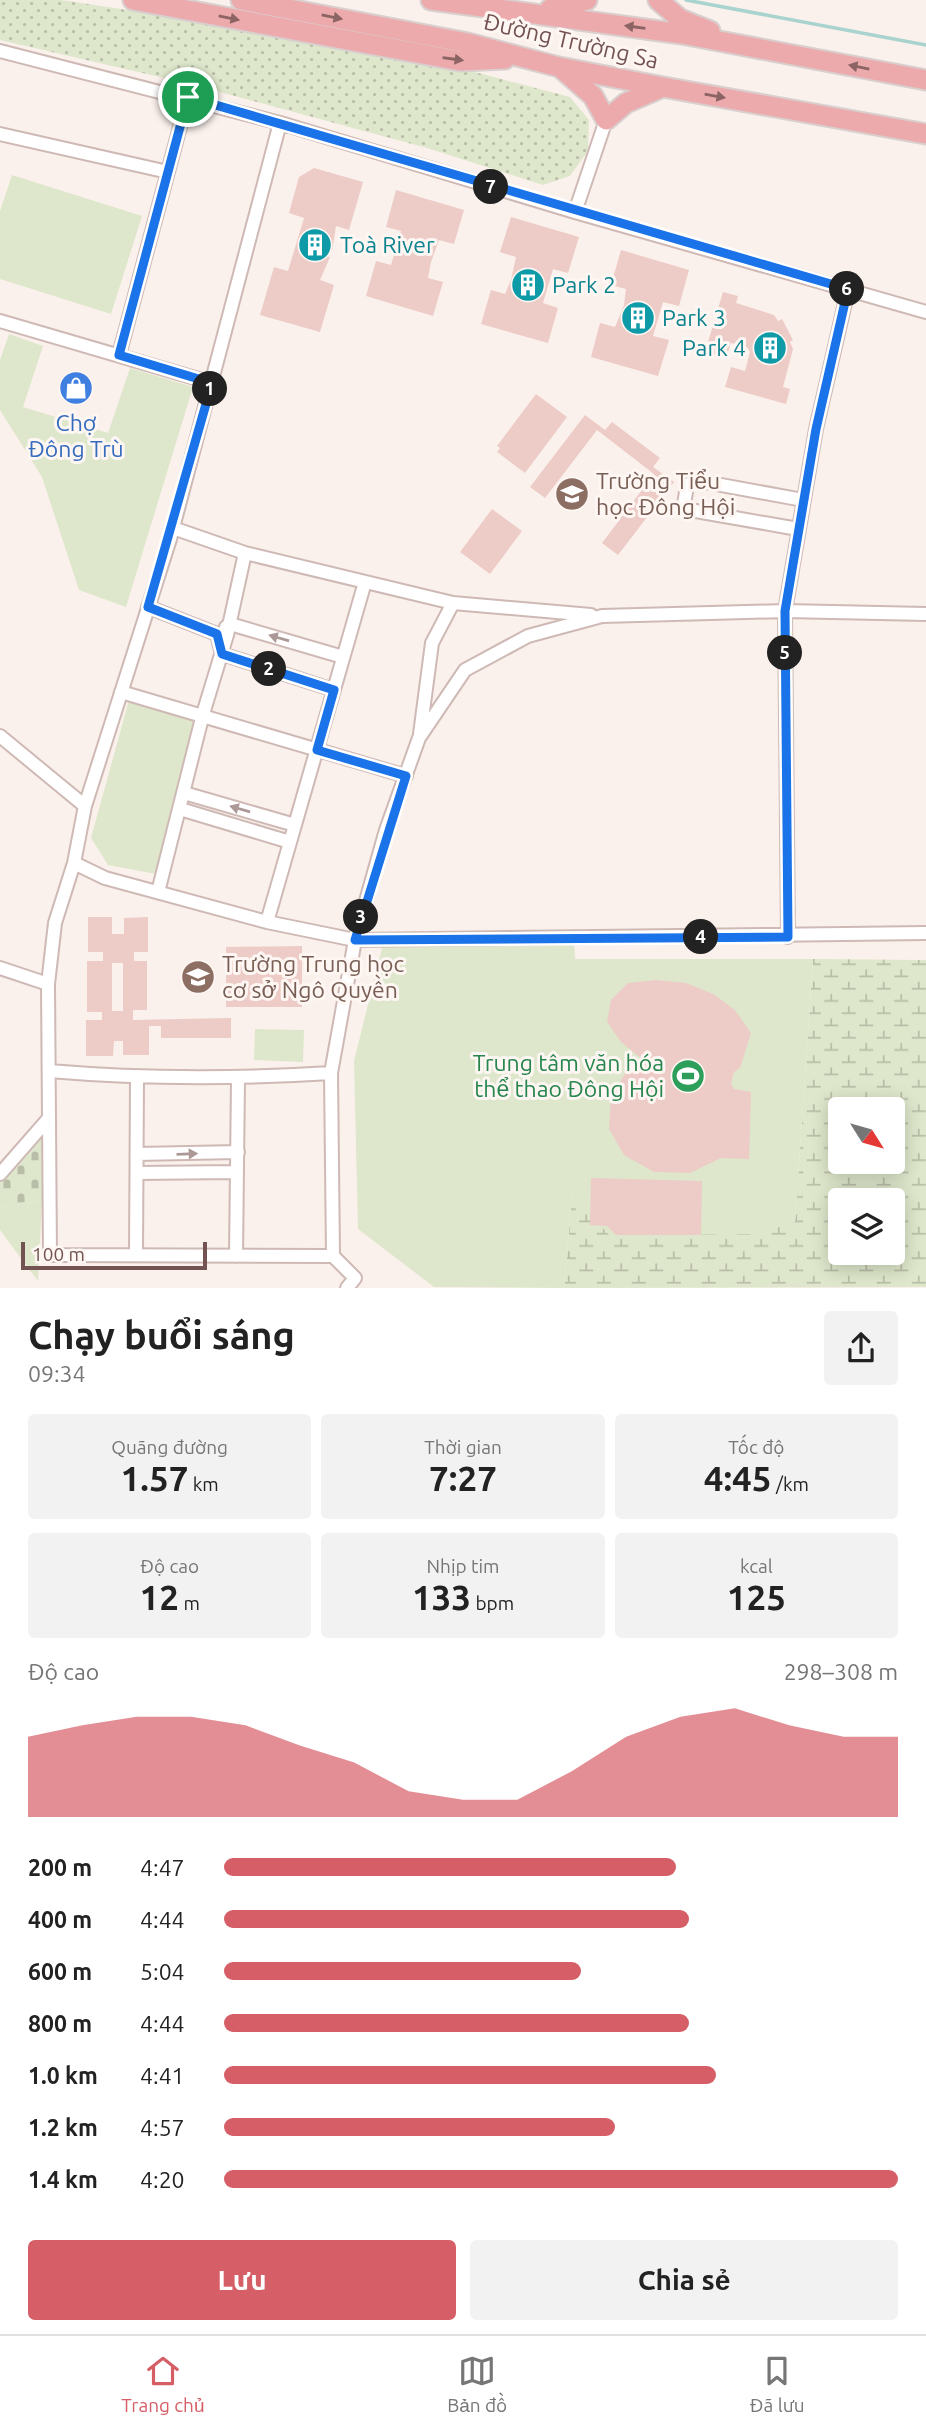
<!DOCTYPE html>
<html lang="vi">
<head>
<meta charset="utf-8">
<style>
	:root { --surface:#fff; --page:#f2f2f2; --text:#222; --muted:#767676; --line:#e0e0e0; --accent:#d65f67 }
	body { margin:0; font-family:Ubuntu,sans-serif; background:var(--page); color:var(--text); height:100vh; display:flex; flex-direction:column; font-size:26px; white-space:nowrap }
	* { box-sizing:border-box; margin:0 }
	p { font-size:23px; color:var(--muted) }
	.icon { flex:none; width:38px; height:38px; fill:none; stroke:currentColor; stroke-width:2; stroke-linecap:round; stroke-linejoin:round }
	.map { position:relative; height:1288px; overflow:hidden }
	.side { display:flex; flex-direction:column; background:var(--surface); flex:1 }
	.side>* { flex:none }
	.needle { width:46px; rotate:127deg }
	.fabs { position:absolute; left:828px; top:1097px; display:grid; gap:14px }
	.fabs a { display:grid; place-items:center; width:77px; height:77px; border-radius:7px; background:var(--surface); box-shadow:0 4px 18px #0003; font-size:35px }
	.scale { position:absolute; left:21px; bottom:18px; width:186px; box-sizing:border-box; padding-left:7px; border:4px solid #735351; border-top:0; font-size:19px; line-height:24px; white-space:nowrap; color:#735351; -webkit-text-stroke:5px #fdf6f2; paint-order:stroke }
	.pin { position:absolute; display:grid; place-items:center; width:60px; height:60px; color:#fff; margin:-30px; border:4px solid #fff; border-radius:50%; box-shadow:0 2px 7px #0007 }
	.km { position:absolute; width:35px; height:35px; margin:-18px; border-radius:50%; background:#222; color:#fff; font-size:19px; line-height:35px; text-align:center }
	.round { display:grid; place-items:center; flex:none; width:74px; height:74px; border-radius:7px; background:var(--page) }
	.headline { display:flex; align-items:center; justify-content:space-between; height:119px; padding:0 28px }
	h1 { font-size:38px; font-weight:700; line-height:52px }
	.figures { display:grid; grid-template-columns:repeat(3,1fr); gap:10px; height:119px; padding:7px 28px }
	.figures div { display:grid; align-content:center; border-radius:7px; background:var(--page); text-align:center }
	.figures b { font-size:35px; font-weight:700 }
	.figures small { font-size:19px; font-weight:400 }
	.figures p { font-size:19px }
	.chart { height:196px; padding:14px 28px }
	.chart p { display:flex; justify-content:space-between }
	.chart svg { width:100%; height:126px; margin-top:7px; fill:var(--accent); opacity:.7 }
	.primary-button { display:flex; gap:14px; margin-top:auto; padding:14px 28px }
	.primary-button a { flex:1; height:80px; border-radius:7px; background:var(--accent); color:#fff; font-size:28px; font-weight:700; line-height:80px; text-align:center }
	.primary-button a+a { background:var(--page); color:var(--text) }
	ul { padding:0 28px; list-style:none; font-size:23px }
	li { display:grid; grid-template-columns:112px 84px 1fr; align-items:center; height:52px }
	li i { height:18px; border-radius:9px; background:var(--accent) }
	.tab-bar { display:flex; justify-content:space-around; align-items:center; height:98px; border-top:2px solid var(--line); background:var(--surface); font-size:19px; color:var(--muted) }
	.tab-bar a { display:grid; justify-items:center; gap:4px }
	.tab-bar .current { color:var(--accent) }
	.map>svg:first-child { display:block }
</style>
</head>
<body>
<div class="map">
<svg width="926" height="1288" viewBox="0 0 926 1288">
	<defs>
		<pattern id="grass-dots" width="8" height="8" patternUnits="userSpaceOnUse" patternTransform="scale(1.75)"><rect width="8" height="8" fill="#dee7cb"/><path d="M2 2h.1M6 6h.1" fill="none" stroke="#b8bea7" stroke-width="1.8" stroke-linecap="round"/></pattern>
		<pattern id="wetland-marsh" width="20" height="14" patternUnits="userSpaceOnUse" patternTransform="scale(1.75)"><rect width="20" height="14" fill="#dee7cb"/><path d="M1 5h8M5 5V1M11 12h8M15 12V8" fill="none" stroke="#b8bea7"/></pattern>
		<pattern id="cemetery-stones" width="16" height="16" patternUnits="userSpaceOnUse" patternTransform="scale(1.75)"><rect width="16" height="16" fill="#dee7cb"/><path d="M2 7V4a2 2 0 0 1 4 0v3zM10 15v-3a2 2 0 0 1 4 0v3z" fill="#b8bea7"/></pattern>
	</defs>
	<rect width="100%" height="100%" fill="#fbf1ec"/>
	<path fill="url(#grass-dots)" d="M0,0H61L148,13L467,70L570,97L589,120L588,151L570,176L543,185L427,148L190,84L0,40Z"/>
	<path fill="url(#wetland-marsh)" fill-rule="evenodd" d="M813,959L926,960V1287L564,1288L572,1193L795,1222ZM840,1110H892V1162H840ZM840,1200H892V1253H840Z"/>
	<path fill="url(#cemetery-stones)" d="M43,1138L42,1200L0,1208V1183L35,1139Z"/>
	<path fill="#dee7cb" d="M12,175L142,216L111,314L0,279V211Z
		M9,334L43,346L23,407L108,433L130,368L193,387L126,607L79,590L42,477L0,410V360Z
		M129,700L195,719L156,874L108,865L91,838Z
		M574,938L575,959H813L795,1222L758,1234L609,1235L572,1194L564,1288L434,1287L358,1229L354,1061L384,940Z
		M255,1029L304,1030L303,1062L254,1060Z
		M42,1200L38,1281L0,1230V1208Z"/>
	<g fill="none" stroke-linecap="round" stroke-linejoin="round">
		<path stroke="#a9d3ce" stroke-width="3.5" d="M686,0L926,45"/>
	</g>
	<path fill="#edcbc6" fill-rule="evenodd" d="M314,168L363,182L349,230L336,226L332,251L329,250L327,256L330,257L320,280L334,285L320,332L260,315L274,267L288,271L304,218L289,213L299,177Z
		M396,190L464,210L454,244L439,240L431,262L428,278L443,282L433,316L366,296L376,261L391,265L401,231L386,227Z
		M511,217L579,237L568,273L553,269L543,303L558,308L548,343L481,324L491,290L505,294L511,280L516,257L500,252Z
		M621,250L689,270L679,306L663,302L653,336L669,340L658,376L591,357L600,323L615,327L624,305L626,289L611,285Z
		M723,292L738,296L736,303L774,315L778,321L782,319L793,340L790,342L793,349L783,387L790,389L786,404L725,387L731,367L745,371L750,352L747,347L731,343L726,358L705,352Z
		M536,394L567,417L525,473L497,452L500,448L497,446Z
		M585,415L605,430L612,422L660,458L653,467L674,482L618,555L602,543L654,474L597,430L545,498L530,487Z
		M492,509L522,531L490,574L460,552Z
		M88,917H112V934H124V918L148,917V952H134V961H147V1010H133V1020L231,1018V1038H161V1026H149V1055H123V1041H114L113,1056H86V1020H102V1012H87V961H103V952H88ZM112,963H123V1011H112Z
		M302,946V1007H226V947Z
		M656,980L686,983L713,994L735,1010L751,1033L740,1068L734,1072L731,1083L734,1089L751,1092L749,1159L721,1158L690,1173L654,1172L624,1155L609,1129L611,1098L624,1075L641,1058L621,1042L607,1022L611,1000L628,983Z
		M591,1178L702,1181L701,1235H616L607,1226L590,1225Z"/>
	<g fill="none" stroke-linecap="round" stroke-linejoin="round">
		<g stroke="#ceb9b5" stroke-width="16">
			<path id="minor" d="M0,51L280,123L575,212L926,312
				M280,123L170,539L85,806L74,863L55,923L48,984L50,1255L333,1256L331,1073L355,940L386,830L419,738L465,670L528,636L602,616L785,611L926,614
				M0,134L168,172
				M575,212L606,120
				M0,321L212,383
				M119,355L188,97
				M173,528L245,553L453,603
				M798,529L690,510L684,504L687,486L694,480L803,500
				M148,607L217,634
				M226,627L230,624L343,657
				M217,634L222,654L334,690
				M121,692L406,776
				M420,734L432,643L453,603L591,615
				M0,736L85,806
				M184,793L295,825
				M180,809L290,842
				M74,863L105,878L267,922L355,940L926,933
				M158,892L203,714L227,635L245,553
				M267,922L365,582
				M788,937L785,611L816,429L848,290
				M0,968L48,984
				M49,1071C143,1079 236,1079 331,1073
				M137,1154L238,1152
				M137,1173L237,1172
				M0,1174L49,1118
				M136,1255L137,1078
				M236,1256L238,1079
				M333,1256L355,1278L347,1288"/>
		</g>
		<g stroke="#d8cfce" stroke-width="23">
			<path id="highway" d="M133,0L460,61L505,59
				M241,0L468,43L559,67L663,87L926,134
				M431,0L682,34L926,80
				M658,0L680,19L710,31
				M550,9L587,0
				M563,70L593,96L606,120L626,103L663,87"/>
		</g>
		<use href="#minor" stroke="#fff" stroke-width="12"/>
		<use href="#highway" stroke="#edaaac" stroke-width="19"/>
	</g>
	<defs><path id="oneway-solid" d="M-6-.8H1V-3.2L6.5 0L1 3.2V.8H-6Z" transform="scale(1.75)"/></defs>
	<g fill="#8b6463">
		<use href="#oneway-solid" transform="translate(332 17) rotate(11)"/>
		<use href="#oneway-solid" transform="translate(229 18) rotate(11)"/>
		<use href="#oneway-solid" transform="translate(635 27) rotate(-172)"/>
		<use href="#oneway-solid" transform="translate(453 59) rotate(8)"/>
		<use href="#oneway-solid" transform="translate(859 67) rotate(-169)"/>
		<use href="#oneway-solid" transform="translate(715 96) rotate(10)"/>
	</g>
	<g fill="#ab9897">
		<use href="#oneway-solid" transform="translate(279 638) rotate(-164)"/>
		<use href="#oneway-solid" transform="translate(240 809) rotate(-164)"/>
		<use href="#oneway-solid" transform="translate(187 1154) rotate(-2)"/>
	</g>
	<g fill="none" stroke-linecap="round" stroke-linejoin="round">
		<g stroke="#fff" stroke-width="14">
			<path id="route" d="M188,97L848,289L816,429L785,611L788,937L355,940L406,776L317,750L334,690L222,654L217,634L148,607L212,383L119,355Z"/>
		</g>
		<use href="#route" stroke="#1a73e8" stroke-width="9"/>
	</g>
	<defs>
		<g id="building-disc" transform="scale(1.75)"><circle r="9.5" fill="#0f9aa8" stroke="#fdf6f2"/><path d="M-4-6H4V6H1V3H-1V6H-4ZM-2.5-4.3h1.7v1.8h-1.7ZM.8-4.3h1.7v1.8H.8ZM-2.5-1h1.7V.8h-1.7ZM.8-1h1.7V.8H.8Z" fill="#fff"/></g>
		<g id="shop-disc" transform="scale(1.75)"><circle r="9.5" fill="#3f7fe0" stroke="#fdf6f2"/><path d="M-5-2.5h2.3a2.7 3.5 0 0 1 5.4 0H5L5.5 6h-11ZM-1.5-2.5h3a1.5 2.3 0 0 0-3 0Z" fill="#fff"/></g>
		<g id="school-disc" transform="scale(1.75)"><circle r="9.5" fill="#8d6e63" stroke="#fdf6f2"/><path d="M0-5L7-2L0 1L-7-2ZM-4 1L0 2.5L4 1V4Q0 6-4 4Z" fill="#fff"/></g>
		<g id="stadium-disc" transform="scale(1.75)"><circle r="9.5" fill="#2e9e5b" stroke="#fdf6f2"/><path d="M0-5a6.5 5 0 1 0 0 10a6.5 5 0 1 0 0-10ZM-3.5-1.8h7v3.6h-7Z" fill="#fff"/></g>
	</defs>
	<g fill-rule="evenodd">
		<use href="#building-disc" x="315" y="245"/>
		<use href="#building-disc" x="528" y="285"/>
		<use href="#building-disc" x="638" y="318"/>
		<use href="#building-disc" x="770" y="348"/>
		<use href="#shop-disc" x="76" y="388"/>
		<use href="#school-disc" x="572" y="494"/>
		<use href="#school-disc" x="198" y="977"/>
		<use href="#stadium-disc" x="688" y="1076"/>
	</g>
	<g text-anchor="middle" stroke-width="6" stroke-linejoin="round" paint-order="stroke">
		<g font-size="23" fill="#735351" stroke="#fdf6f2">
			<text transform="translate(571 41) rotate(13)" y="8">Đường Trường Sa</text>
		</g>
		<g font-size="23" fill="#0d838f" stroke="#fdf6f2" text-anchor="start">
			<text x="340" y="253">Toà River</text>
			<text x="552" y="293">Park 2</text>
			<text x="662" y="326">Park 3</text>
			<text x="746" y="356" text-anchor="end">Park 4</text>
		</g>
		<g font-size="23" fill="#366cbe" stroke="#fdf6f2">
			<text x="76" y="431">Chợ<tspan x="76" dy="26">Đông Trù</tspan></text>
		</g>
		<g font-size="23" fill="#785e54" stroke="#fdf6f2" text-anchor="start">
			<text x="596" y="489">Trường Tiểu<tspan x="596" dy="26">học Đông Hội</tspan></text>
			<text x="222" y="972">Trường Trung học<tspan x="222" dy="26">cơ sở Ngô Quyền</tspan></text>
		</g>
		<g font-size="23" fill="#27864d" stroke="#fdf6f2" text-anchor="end">
			<text x="664" y="1071">Trung tâm văn hóa<tspan x="664" dy="26">thể thao Đông Hội</tspan></text>
		</g>
	</g>
</svg>
<div class="fabs">
<a><svg class="needle" viewBox="-14 -14 28 28"><path d="M0-13l5 13h-10z" fill="#e53935"/><path d="M0 13l5-13h-10z" fill="#767676"/></svg></a>
<a><svg class="icon" aria-label="layers" viewBox="0 0 24 24"><path d="M12 4l9 5-9 5-9-5zM3 14l9 5 9-5"/></svg></a>
</div>
<div class="scale">100 m</div>
<div class="pin" style="left:188px;top:97px;background:#1e9e55"><svg class="icon" aria-label="arrive" viewBox="0 0 24 24"><path d="M6 21V4h12l-3 4 3 4H6"/></svg></div>
<b class="km" style="left:210px;top:389px">1</b>
<b class="km" style="left:269px;top:669px">2</b>
<b class="km" style="left:361px;top:917px">3</b>
<b class="km" style="left:701px;top:937px">4</b>
<b class="km" style="left:785px;top:653px">5</b>
<b class="km" style="left:847px;top:289px">6</b>
<b class="km" style="left:491px;top:187px">7</b>
</div>
<section class="side">
<div class="headline"><div><h1>Chạy buổi sáng</h1><p>09:34</p></div><a class="round"><svg class="icon" aria-label="share" viewBox="0 0 24 24"><path d="M12 15V3M7 8l5-5 5 5M5 13v7h14v-7"/></svg></a></div>
<div class="figures">
<div><p>Quãng đường</p><b>1.57<small> km</small></b></div>
<div><p>Thời gian</p><b>7:27</b></div>
<div><p>Tốc độ</p><b>4:45<small> /km</small></b></div>
</div>
<div class="figures">
<div><p>Độ cao</p><b>12<small> m</small></b></div>
<div><p>Nhịp tim</p><b>133<small> bpm</small></b></div>
<div><p>kcal</p><b>125</b></div>
</div>
<div class="chart"><p><span>Độ cao</span>298–308 m</p>
<svg viewBox="0 0 160 44" preserveAspectRatio="none"><path d="M0 44V16L10 12L20 9L30 9L40 12L50 19L60 25L70 35L80 38L90 38L100 28L110 16L120 9L130 6L140 12L150 16L160 16V44z"/></svg>
</div>
<ul>
<li><b>200 m</b>4:47<i style="width:67%"></i></li>
<li><b>400 m</b>4:44<i style="width:69%"></i></li>
<li><b>600 m</b>5:04<i style="width:53%"></i></li>
<li><b>800 m</b>4:44<i style="width:69%"></i></li>
<li><b>1.0 km</b>4:41<i style="width:73%"></i></li>
<li><b>1.2 km</b>4:57<i style="width:58%"></i></li>
<li><b>1.4 km</b>4:20<i style="width:100%"></i></li>
</ul>
<div class="primary-button"><a>Lưu</a><a>Chia sẻ</a></div>
</section>
<nav class="tab-bar">
<a class="current"><svg class="icon" aria-label="home" viewBox="0 0 24 24"><path d="M3 11l9-7 9 7M6 9v11h12V9"/></svg>Trang chủ</a>
<a><svg class="icon" aria-label="map" viewBox="0 0 24 24"><path d="M3 6l6-2 6 2 6-2v14l-6 2-6-2-6 2zM9 4v14M15 6v14"/></svg>Bản đồ</a>
<a><svg class="icon" aria-label="saved" viewBox="0 0 24 24"><path d="M7 4h10v16l-5-4-5 4z"/></svg>Đã lưu</a>
</nav>
</body>
</html>
